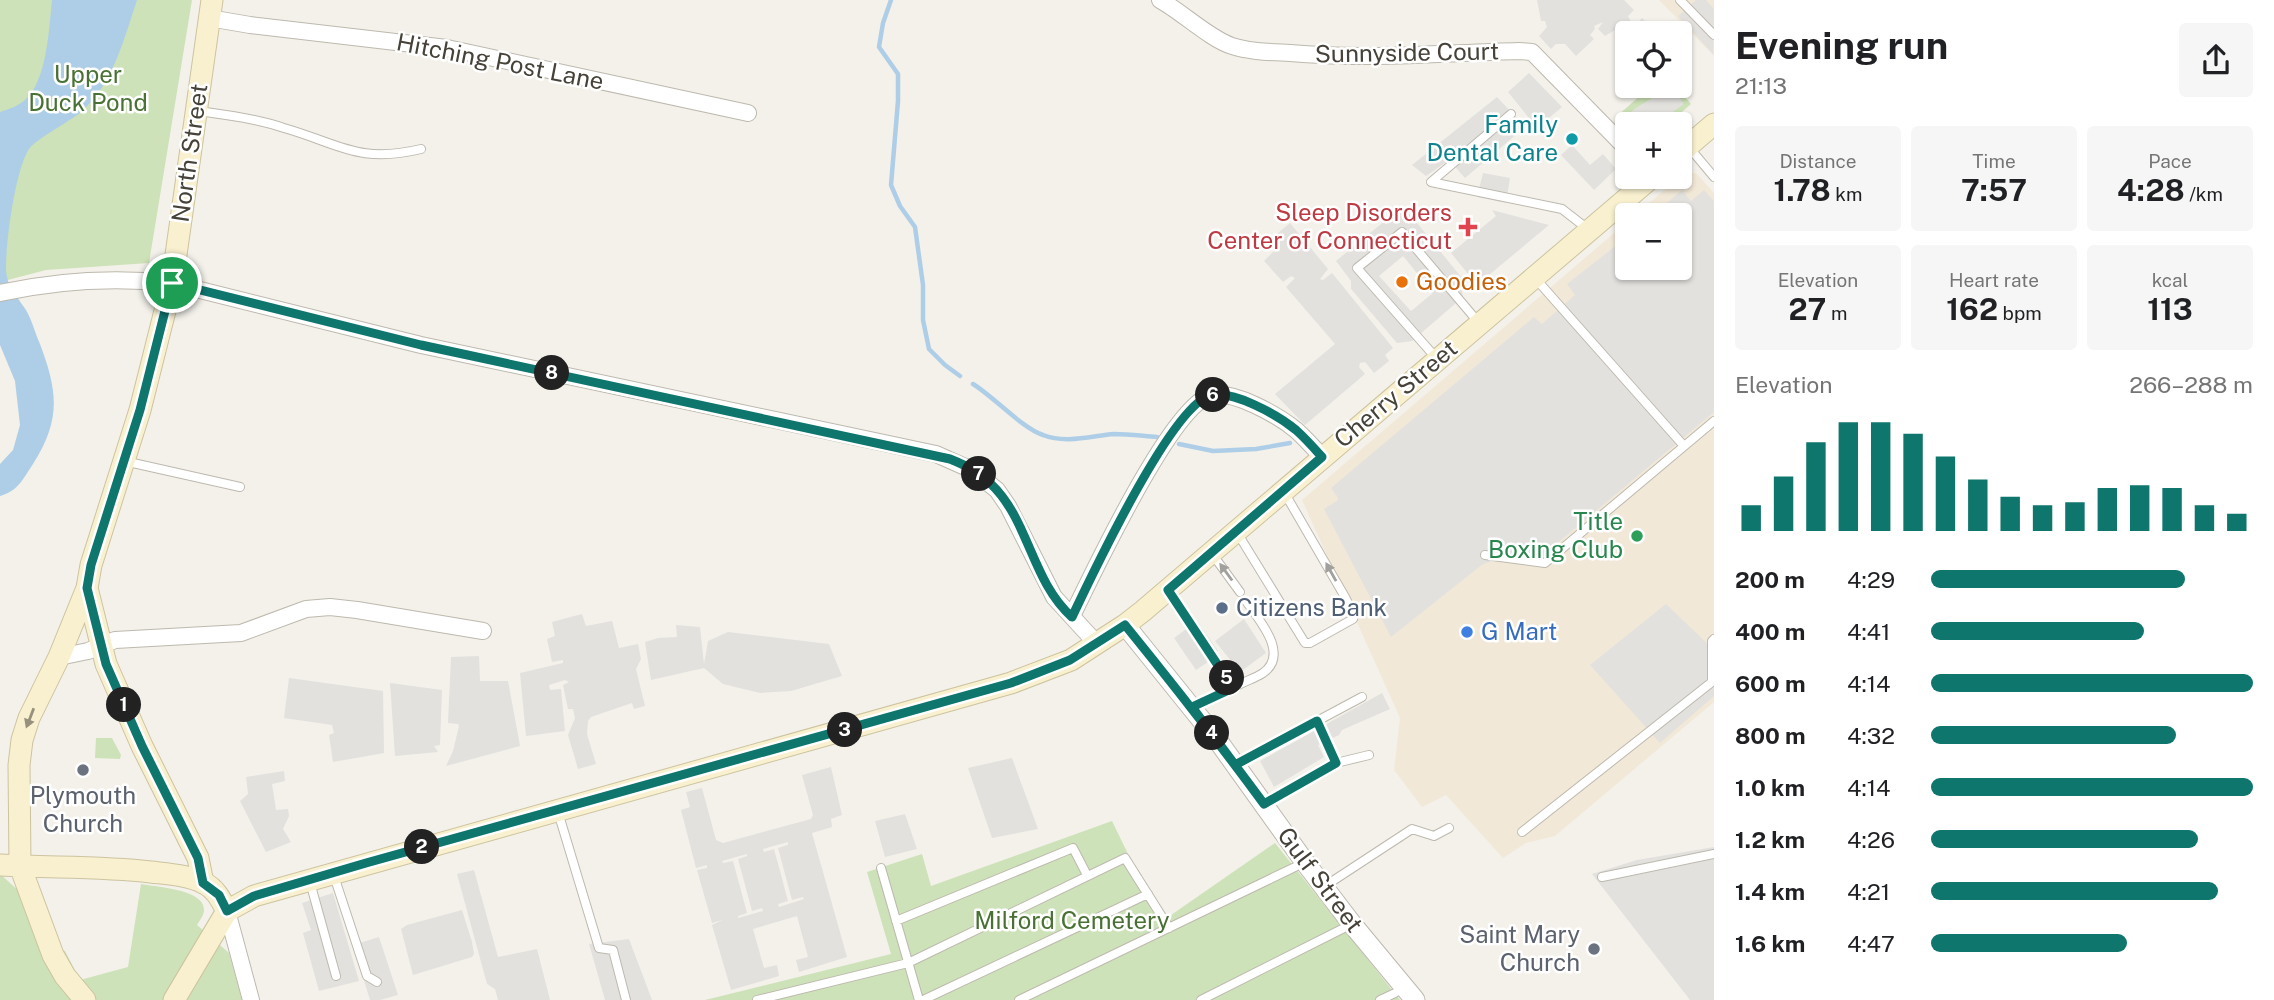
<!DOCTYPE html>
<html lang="en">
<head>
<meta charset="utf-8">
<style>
	:root { --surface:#fff; --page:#f6f6f6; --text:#202124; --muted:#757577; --accent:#0f766e }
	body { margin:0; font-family:"Public Sans",sans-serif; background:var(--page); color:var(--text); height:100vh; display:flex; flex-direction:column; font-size:26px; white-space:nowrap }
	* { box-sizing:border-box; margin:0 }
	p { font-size:23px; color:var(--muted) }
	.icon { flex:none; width:38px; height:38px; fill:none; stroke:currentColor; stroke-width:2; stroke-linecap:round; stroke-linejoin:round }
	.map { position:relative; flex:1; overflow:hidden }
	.details { display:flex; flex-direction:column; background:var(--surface); width:560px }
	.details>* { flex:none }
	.buttons { position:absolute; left:1615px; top:21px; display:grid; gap:14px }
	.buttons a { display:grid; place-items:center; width:77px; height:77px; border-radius:7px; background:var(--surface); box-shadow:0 2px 5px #0004; font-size:35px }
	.pin { position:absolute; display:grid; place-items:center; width:60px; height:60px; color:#fff; margin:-30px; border:4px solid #fff; border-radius:50%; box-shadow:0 2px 7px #0007 }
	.km { position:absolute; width:35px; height:35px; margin:-18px; border-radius:50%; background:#222; color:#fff; font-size:19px; line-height:35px; text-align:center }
	.round { display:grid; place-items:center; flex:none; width:74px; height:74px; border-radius:7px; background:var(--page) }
	.summary { display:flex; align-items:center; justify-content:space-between; height:119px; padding:0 21px }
	h1 { font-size:38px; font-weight:700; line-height:52px }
	.stats { display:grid; grid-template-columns:repeat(3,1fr); gap:10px; height:119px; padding:7px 21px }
	.stats div { display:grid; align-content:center; border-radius:7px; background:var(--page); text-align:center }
	.stats b { font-size:30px; font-weight:700 }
	.stats small { font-size:19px; font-weight:400 }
	.stats p { font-size:19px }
	.chart { height:196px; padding:14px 21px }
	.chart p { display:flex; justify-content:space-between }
	.chart svg { width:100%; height:126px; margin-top:7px; stroke:var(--accent); stroke-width:6 }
	ul { padding:0 21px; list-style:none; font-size:23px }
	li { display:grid; grid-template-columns:112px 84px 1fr; align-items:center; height:52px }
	li i { height:18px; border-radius:9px; background:var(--accent) }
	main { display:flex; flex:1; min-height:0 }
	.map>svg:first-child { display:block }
</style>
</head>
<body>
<main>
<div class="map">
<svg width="1714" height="1000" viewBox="0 0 1714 1000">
	<rect width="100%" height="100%" fill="#f3f1ea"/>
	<path fill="#f2e8d8" d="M1659,0H1714V57V56Z
		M1687,171L1697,174L1714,193V702L1555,836L1526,843L1503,858L1446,795L1422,807L1394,770L1400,718L1302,500L1627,222L1628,268H1680V215H1635Z"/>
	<path fill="#cde2b8" d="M0,0H192L149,263L46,270L0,282Z
		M1651,86L1657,90L1658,95L1635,109L1621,122L1616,117Z
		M1680,91L1691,104L1668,124H1655L1683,104L1677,96Z
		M96,738H112L121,755L120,759L95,758Z
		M1112,821L1161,922L1275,843L1400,1000H705L891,954L867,872L922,854L931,886Z
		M0,874L20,892L37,937L65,951L80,980L128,967L141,884C155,887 205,889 204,910C204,915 200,920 197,925L229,953L242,1000H0Z"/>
	<path fill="#e2e1de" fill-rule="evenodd" d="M1537,0H1624L1634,10L1628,16L1632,24L1636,25L1642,18L1656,33H1628L1627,43L1615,30L1605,36L1598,29L1603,22L1594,26L1595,29L1590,35L1594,39L1576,56L1565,44H1556L1551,49L1539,36L1547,27L1545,21H1541Z
		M1696,0H1706L1714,9L1713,54L1678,16Z
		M1529,73L1562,107L1537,128L1508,92Z
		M1680,77L1686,85L1677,94L1684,104L1655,124H1628L1627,130L1621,122L1635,109L1658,95L1653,86H1680Z
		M1497,97L1525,127L1465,178L1449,160L1426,176L1412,165Z
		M1572,145L1590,165L1603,154L1616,169L1594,190L1561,155Z
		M1483,173L1510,178L1506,203L1477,197Z
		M1682,190L1691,201L1704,190L1714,201V412L1542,556L1515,554L1483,564L1391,637L1324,509L1338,500L1337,496L1331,488L1534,317L1542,324L1575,295L1567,284L1627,237L1628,268H1680V215H1653Z
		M1403,206L1467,284L1462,291L1463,297L1412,341L1397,343L1351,289V281L1336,261ZM1403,256L1433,293L1411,311L1379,276Z
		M1492,210L1549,225L1477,285L1451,253L1496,216Z
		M1290,223L1328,269L1320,279L1323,280L1332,273L1393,348L1385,355L1389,361L1374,373L1365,362L1360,363L1359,367L1365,374L1305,425L1275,394L1335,344L1286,287L1295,278L1291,276L1283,282L1264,261L1274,251L1267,242Z
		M1666,604L1714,650V696L1660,743L1590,665Z
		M582,614L586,626L612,621L619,648L638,644L641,659L636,669L645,706L634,709L632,703L591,717L588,721L587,734L596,764L578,769L568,735L575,718L573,709H568L563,685L569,682L565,680L549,685L550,690L561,689L565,731L526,736L520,673L563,663V660L552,662L547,639L555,636L552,622Z
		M1244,619L1266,653L1240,672L1215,641Z
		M1197,621L1218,651L1208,662L1196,670L1174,638Z
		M676,625L700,627L704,664L708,641L728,632L829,644L842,676L791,691L760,693L723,684L704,668L651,680L645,642L658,638L677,637Z
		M479,656L480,681H508L520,746L446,766L453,751L459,726L458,724L448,723L451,657Z
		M289,678L383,691L384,753L333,762L329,735L334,733L332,725L284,718Z
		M390,683L442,690L440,745L434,746L438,752L395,756Z
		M1382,693L1390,709L1342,730L1339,735L1318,745L1324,757L1274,787L1260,761Z
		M1012,758L1038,829L992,838L968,768Z
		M831,767L842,815L831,819L832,827L812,833L847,957L799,972L796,960L808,957L797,916L753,929L764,968L777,965L779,976L731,990L712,925L722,920L712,923L697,870L707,868V865L696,868L681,810L690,807L686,792L702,788L716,840L723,843L811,819L813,815L802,775ZM788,842V845L778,848L792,900L803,897L804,899L779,907L778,904L788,901L774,849L764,852L763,849ZM747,854V856L738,859L752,911L762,908L763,911L738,918V916L747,913L733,861L723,863L722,861Z
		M284,771L285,781L272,784L276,810L288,809L289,816L283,829L291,842L266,852L240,801L248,794L246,777Z
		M905,814L917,849L885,857L875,821Z
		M1714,847V1000H1690L1592,874L1637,860Z
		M474,870L498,957L537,949L550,1000H498L495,989L487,984L457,874Z
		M333,893L359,981L319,991L303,933L311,930L302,903Z
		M462,910L472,942L474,954L472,957L413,975L401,929L407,925Z
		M379,937L398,995L380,1000H370L353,945Z
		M629,939L652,1000H605L589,944Z"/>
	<path fill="#aecee8" d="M52,0H137C124,39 113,84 81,112C69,122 36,139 29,149C15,171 6,241 6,268C6,286 17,296 26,310C32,320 35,333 40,344C58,392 61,420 33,464C23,479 18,491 0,496V464L13,450L20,425L15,381L0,345V112C9,109 18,106 25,100C47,81 49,28 52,0Z"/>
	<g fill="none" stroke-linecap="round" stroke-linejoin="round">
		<path stroke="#aecee8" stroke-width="4.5" d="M891,0L883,23L879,47L898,74V101L891,185L900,206L915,227L923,285V320L929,349L945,365L960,376
			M973,384C994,397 1022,428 1043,435C1066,444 1091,436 1114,434C1128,434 1143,436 1157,437
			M1179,444L1213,451L1256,449L1290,443"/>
		<g stroke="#bdb9ae" stroke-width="10">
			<path id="service" d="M1680,0L1714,35
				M199,111C228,115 257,119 284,128C340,144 359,164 421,149
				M1511,114L1431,182L1562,209L1589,230
				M1688,146L1714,177
				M1535,278L1684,446
				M1437,359L1357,268L1402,232L1479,323
				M124,461L240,487
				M1238,534L1305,643H1310L1353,619L1354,615L1345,597L1284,492
				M1213,555L1240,592
				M1485,555L1545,563L1714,421
				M1168,591L1233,688L1192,707
				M1233,688C1242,682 1254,679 1263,673C1290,654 1259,620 1246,601
				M1317,721L1336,763
				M1235,765L1362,697
				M1265,804L1336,763L1369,755
				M558,812L599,948L613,950L626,1000
				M1522,832L1712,682V641L1714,639
				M881,868L919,1000
				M334,876L367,976L377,982
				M1602,877L1714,854
				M310,882L336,976
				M1325,886L1412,829L1434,836L1449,828
				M896,921L1073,848L1087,875
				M757,1000L908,963L1125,858L1169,928
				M923,1000L1148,894
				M1019,1000L1295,867
				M1201,1000L1352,924
				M1380,1000L1395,993"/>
		</g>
		<g stroke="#bdb9ae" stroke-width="18">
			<path id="minor" d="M1160,0C1182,12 1210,39 1232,46C1250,52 1271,52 1290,53C1368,60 1442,53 1519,51L1532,52L1628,150
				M209,18L250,25L447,48L748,113
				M0,293C58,280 113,277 172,283L421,345L936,454L972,470L997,490L1008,506L1054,597L1097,644
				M1072,616C1092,575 1170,409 1209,396C1231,388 1279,416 1296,430C1305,438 1314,448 1322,457
				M59,657L88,651L115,640L241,633L306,609L330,607L357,610L483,631
				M227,911L251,1000"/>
		</g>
		<g stroke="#bdb9ae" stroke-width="21">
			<path id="tertiary" d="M1125,625L1216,738L1304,861L1352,924L1415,1000"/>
		</g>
		<g stroke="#cdc39f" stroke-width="23">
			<path id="secondary" d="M1680,153L1714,124
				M87,588L106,664L142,746L198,858L203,883
				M0,865C50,868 101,866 151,872C168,874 188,875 204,883C216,889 221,900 227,911
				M85,1000L65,976L53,955L20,866L19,765L22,740L29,718L59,657L87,588L91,565L140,410L172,283L212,0
				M174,1000L227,911L254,896L1011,683L1071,660L1125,625L1143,611L1652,177"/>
		</g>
		<use href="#service" stroke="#fff" stroke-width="8"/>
		<use href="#minor" stroke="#fff" stroke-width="16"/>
		<use href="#tertiary" stroke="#fff" stroke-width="19"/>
		<use href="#secondary" stroke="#f8f0cf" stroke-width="21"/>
	</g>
	<defs><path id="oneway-solid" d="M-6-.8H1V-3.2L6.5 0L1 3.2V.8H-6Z" transform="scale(1.75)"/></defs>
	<g fill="#a2a09c">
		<use href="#oneway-solid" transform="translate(1226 572) rotate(-126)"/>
		<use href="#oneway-solid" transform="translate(1331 572) rotate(-119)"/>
	</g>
	<use fill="#96907c" href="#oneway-solid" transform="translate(30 718) rotate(111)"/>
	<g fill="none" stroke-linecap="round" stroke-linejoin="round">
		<g stroke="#fff" stroke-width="14">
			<path id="route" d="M172,283L140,410L91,565L87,588L106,664L142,746L198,858L203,883L219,895L227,911L254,896L366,863L1011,683L1070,660L1125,625C1173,684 1219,743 1264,804L1336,763L1317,721L1235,765L1192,707L1233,688L1168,590L1322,457C1314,448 1305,438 1296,430C1279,416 1231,388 1209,396C1170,409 1092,575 1072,617C1032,582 1029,520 991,484C980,472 965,465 950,459L421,345L172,283"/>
		</g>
		<use href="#route" stroke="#0f766e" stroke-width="9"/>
	</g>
	<circle fill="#0f9aa8" stroke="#fff" stroke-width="2.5" cx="1572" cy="139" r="7"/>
	<path fill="#e0444e" stroke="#fff" stroke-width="2.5" d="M1464.5 216.5h7v7h7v7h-7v7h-7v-7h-7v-7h7z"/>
	<circle fill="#e8710a" stroke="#fff" stroke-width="2.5" cx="1402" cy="282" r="7"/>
	<circle fill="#2e9e5b" stroke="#fff" stroke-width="2.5" cx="1637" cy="536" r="7"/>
	<circle fill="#5c6f8a" stroke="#fff" stroke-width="2.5" cx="1222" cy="608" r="7"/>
	<circle fill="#3f7fe0" stroke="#fff" stroke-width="2.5" cx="1467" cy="632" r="7"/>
	<g fill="#6b7280" stroke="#fff" stroke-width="2.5">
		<circle cx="83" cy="770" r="7"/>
		<circle cx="1594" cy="949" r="7"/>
	</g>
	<g text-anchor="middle" stroke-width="5" stroke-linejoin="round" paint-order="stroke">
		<g font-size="24" fill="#464239" stroke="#fff">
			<text transform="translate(1407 53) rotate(-1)" y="8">Sunnyside Court</text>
			<text transform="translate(500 62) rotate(11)" y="8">Hitching Post Lane</text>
			<text transform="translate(190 153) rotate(-82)" y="8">North Street</text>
			<text transform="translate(1396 394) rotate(-40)" y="8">Cherry Street</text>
			<text transform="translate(1320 880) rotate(53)" y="8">Gulf Street</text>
		</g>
		<g font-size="24" fill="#487133" stroke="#fff">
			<text x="88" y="83">Upper<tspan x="88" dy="28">Duck Pond</tspan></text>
			<text x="1072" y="929">Milford Cemetery</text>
		</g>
		<g font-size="24" fill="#0d838f" stroke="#fff" text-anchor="end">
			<text x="1558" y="133">Family<tspan x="1558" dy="28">Dental Care</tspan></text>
		</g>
		<g font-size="24" fill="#be3a42" stroke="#fff" text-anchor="end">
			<text x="1452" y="221">Sleep Disorders<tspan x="1452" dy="28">Center of Connecticut</tspan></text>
		</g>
		<g font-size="24" fill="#c56008" stroke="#fff" text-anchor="start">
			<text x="1416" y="290">Goodies</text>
		</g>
		<g font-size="24" fill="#27864d" stroke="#fff" text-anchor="end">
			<text x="1623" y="530">Title<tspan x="1623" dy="28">Boxing Club</tspan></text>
		</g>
		<g font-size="24" fill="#4e5e75" stroke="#fff" text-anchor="start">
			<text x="1236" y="616">Citizens Bank</text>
		</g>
		<g font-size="24" fill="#366cbe" stroke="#fff" text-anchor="start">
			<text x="1481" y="640">G Mart</text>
		</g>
		<g font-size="24" fill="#5b616d" stroke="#fff">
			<text x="83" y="804">Plymouth<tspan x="83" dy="28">Church</tspan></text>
			<text x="1580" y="943" text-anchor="end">Saint Mary<tspan x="1580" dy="28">Church</tspan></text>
		</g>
	</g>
</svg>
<div class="buttons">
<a><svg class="icon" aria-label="locate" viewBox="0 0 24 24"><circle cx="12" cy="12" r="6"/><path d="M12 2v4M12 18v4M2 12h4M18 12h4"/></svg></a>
<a>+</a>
<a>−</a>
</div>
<div class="pin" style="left:172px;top:283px;background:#1e9e55"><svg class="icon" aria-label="arrive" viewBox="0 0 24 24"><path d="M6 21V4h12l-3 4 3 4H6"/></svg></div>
<b class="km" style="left:124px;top:705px">1</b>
<b class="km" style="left:422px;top:847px">2</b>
<b class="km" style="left:845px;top:730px">3</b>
<b class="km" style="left:1212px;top:733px">4</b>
<b class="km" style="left:1227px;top:678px">5</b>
<b class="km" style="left:1213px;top:395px">6</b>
<b class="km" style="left:979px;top:474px">7</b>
<b class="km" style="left:552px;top:373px">8</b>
</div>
<section class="details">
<div class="summary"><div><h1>Evening run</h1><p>21:13</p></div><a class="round"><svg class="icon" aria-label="share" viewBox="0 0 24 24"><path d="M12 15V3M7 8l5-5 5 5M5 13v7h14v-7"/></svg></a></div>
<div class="stats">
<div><p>Distance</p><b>1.78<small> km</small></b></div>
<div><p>Time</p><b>7:57</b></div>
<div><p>Pace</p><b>4:28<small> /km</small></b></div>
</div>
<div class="stats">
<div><p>Elevation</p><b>27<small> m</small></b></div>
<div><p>Heart rate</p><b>162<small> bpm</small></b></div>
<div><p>kcal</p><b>113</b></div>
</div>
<div class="chart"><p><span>Elevation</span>266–288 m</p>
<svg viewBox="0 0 160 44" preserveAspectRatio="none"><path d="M5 44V35M15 44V25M25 44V13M35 44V6M45 44V6M55 44V10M65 44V18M75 44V26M85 44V32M95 44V35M105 44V34M115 44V29M125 44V28M135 44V29M145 44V35M155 44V38"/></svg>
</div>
<ul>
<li><b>200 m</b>4:29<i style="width:79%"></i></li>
<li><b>400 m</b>4:41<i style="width:66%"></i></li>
<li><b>600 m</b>4:14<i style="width:100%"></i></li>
<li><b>800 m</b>4:32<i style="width:76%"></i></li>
<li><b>1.0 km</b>4:14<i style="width:100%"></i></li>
<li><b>1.2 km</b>4:26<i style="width:83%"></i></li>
<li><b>1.4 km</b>4:21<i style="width:89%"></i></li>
<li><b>1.6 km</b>4:47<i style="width:61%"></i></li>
</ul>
</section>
</main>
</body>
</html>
